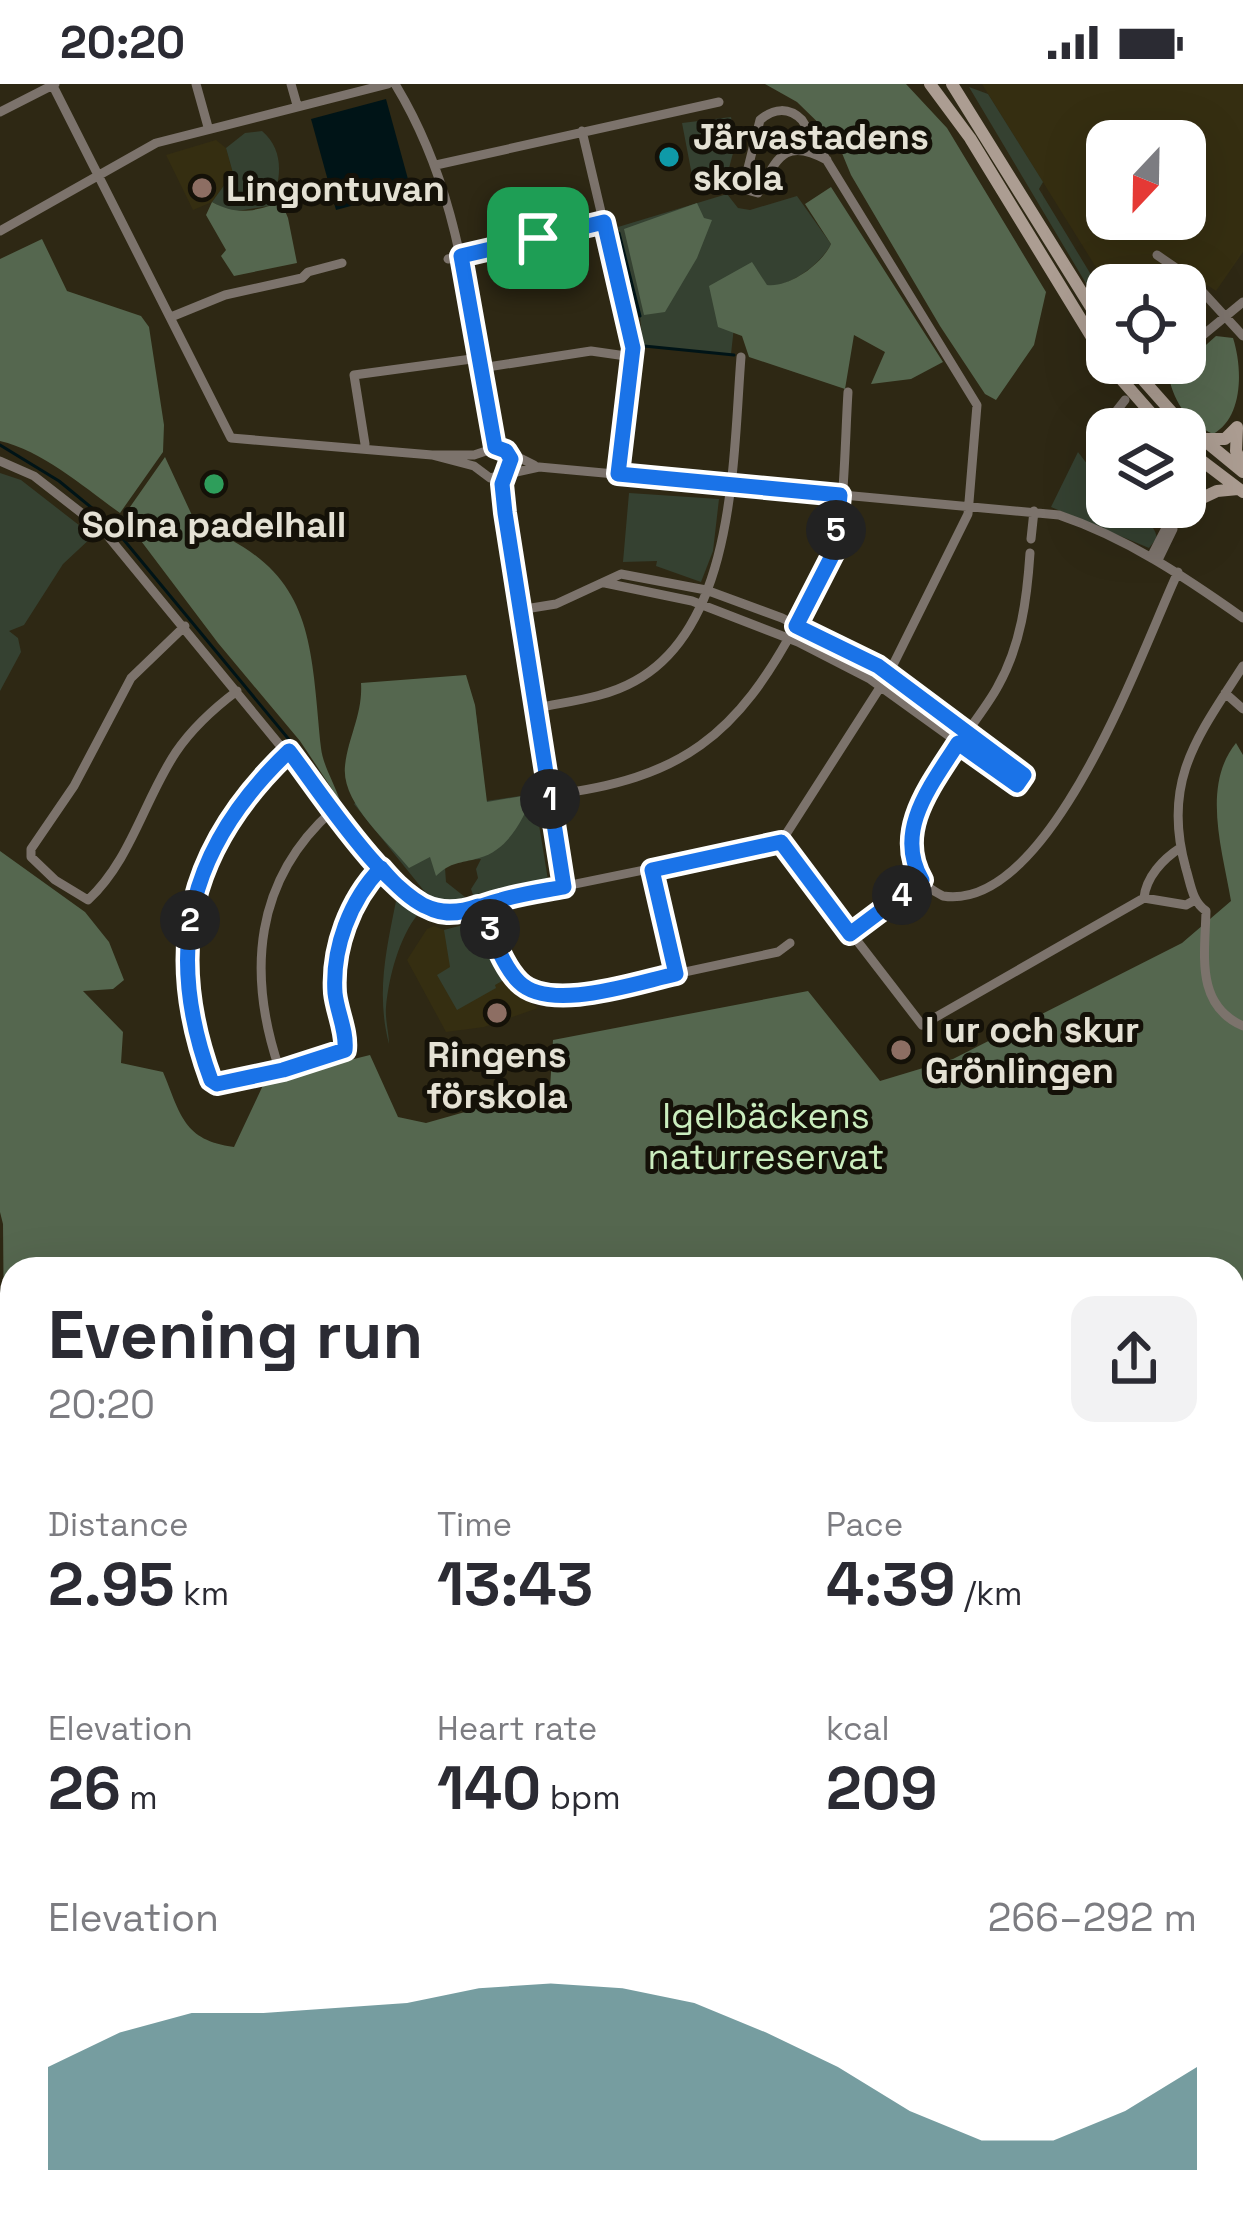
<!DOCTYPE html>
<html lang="en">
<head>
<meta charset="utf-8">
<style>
	:root { --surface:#fff; --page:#f2f2f3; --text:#2b2b33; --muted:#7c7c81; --accent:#3d7479 }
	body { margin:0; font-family:"Space Grotesk",sans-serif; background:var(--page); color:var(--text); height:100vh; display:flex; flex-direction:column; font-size:45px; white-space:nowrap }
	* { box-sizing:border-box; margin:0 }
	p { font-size:39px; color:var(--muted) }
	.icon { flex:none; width:66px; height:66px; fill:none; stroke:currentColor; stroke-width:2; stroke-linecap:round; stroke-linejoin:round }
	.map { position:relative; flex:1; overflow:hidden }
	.side { position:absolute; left:0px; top:1173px; width:1245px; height:972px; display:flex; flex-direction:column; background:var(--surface); border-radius:36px 36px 0 0; box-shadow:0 12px 48px #0002 }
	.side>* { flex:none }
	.needle { width:78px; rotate:202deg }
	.tools { position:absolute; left:1086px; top:36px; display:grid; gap:24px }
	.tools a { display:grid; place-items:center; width:120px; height:120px; border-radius:24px; background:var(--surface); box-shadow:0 12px 48px #0002; font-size:60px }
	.pin { position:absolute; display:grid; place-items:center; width:102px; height:102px; color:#fff; margin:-51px; border-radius:24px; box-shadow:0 6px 18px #0006 }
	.km { position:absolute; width:60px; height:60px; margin:-30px; border-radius:50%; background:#222; color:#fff; font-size:33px; line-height:60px; text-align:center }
	.round { display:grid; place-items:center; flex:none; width:126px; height:126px; border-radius:24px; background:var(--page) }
	.head { display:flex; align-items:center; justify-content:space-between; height:204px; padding:0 48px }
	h1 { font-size:66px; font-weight:700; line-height:90px }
	.figures { display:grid; grid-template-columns:repeat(3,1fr); gap:18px; height:204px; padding:12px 48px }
	.figures div { display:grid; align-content:center }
	.figures b { font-size:60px; font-weight:700 }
	.figures small { font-size:33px; font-weight:400 }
	.figures p { font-size:33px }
	.chart { height:336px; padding:24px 48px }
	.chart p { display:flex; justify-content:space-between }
	.chart svg { width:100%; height:216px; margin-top:12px; fill:var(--accent); opacity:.7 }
	.status { display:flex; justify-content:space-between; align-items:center; height:84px; padding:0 60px; background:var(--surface); direction:ltr }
	.status svg { height:33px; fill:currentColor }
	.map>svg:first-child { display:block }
</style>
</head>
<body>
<div class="status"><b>20:20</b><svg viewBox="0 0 49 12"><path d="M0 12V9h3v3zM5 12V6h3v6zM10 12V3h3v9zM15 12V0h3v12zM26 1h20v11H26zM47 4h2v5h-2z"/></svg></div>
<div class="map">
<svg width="1243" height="2145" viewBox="0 0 1243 2145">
	<rect width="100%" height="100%" fill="#2e2814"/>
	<path fill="#352e11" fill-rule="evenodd" d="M982,0H1243V168L1216,207L1207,201L1199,211L1207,223L1203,233L1185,248V201H1107ZM1107,57H1185V135H1107Z
		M216,56L226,64L233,89L212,118L193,126L166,71Z
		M474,838L510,905L538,924L484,943L446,948L407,876L427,845L434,842L444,846Z"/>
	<path fill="#354131" d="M969,3L988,10L1043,98L1039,105L1107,217L1100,223Z
		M731,33L736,58L725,99L695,107L682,39Z
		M262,47C285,66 282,98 269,122L231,128L212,118L233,89L226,64L245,49Z
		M727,110L738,124L750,126L797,112L831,160C821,180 789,204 767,202L757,186L735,234L731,270L643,262L640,232L618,143Z
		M1078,368L1107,406V423C1126,423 1154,434 1157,454L1149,464L1051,423Z
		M0,389L21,396L93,452L63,480L24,541L9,547L18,554L21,568L0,607Z
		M629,409L719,415L713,467L701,498L656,482L657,477L623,478Z
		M475,621L486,717L534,710L548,796L473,811L471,805L478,794L476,785L481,775L453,777L445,784L446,798L465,813C451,819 443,819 429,813L354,720Z
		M396,817L418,830C399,854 389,892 386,923C385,935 389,950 389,960C376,910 386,867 396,817Z
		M474,838L479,849L471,853L478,869L487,866L504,896L495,901L496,904L457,926L437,891L450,883L444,846Z"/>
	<path fill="#55674f" d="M765,0H906L947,44L1046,208L1034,261L996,316L985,310L940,242L851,91L837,57L797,18Z
		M831,103L943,278L911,295L871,300L885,268L854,251L845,305L749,273L742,252L718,243L709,202L752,178L767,201C789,204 822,180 831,160L805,120Z
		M277,108L288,134L297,179L234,192L221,172L226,166L206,131L212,118C233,129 246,129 269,122Z
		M697,119L704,134L712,136L697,174L665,228L644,231L624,145Z
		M42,155L67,207L141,232L149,243L164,341L163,368L120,429C85,404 43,367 0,357V175Z
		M1216,252L1233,254C1243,285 1243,334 1213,350C1188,338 1175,320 1169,294Z
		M165,373L196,440C314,485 310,552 321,664C323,682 335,700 340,717L300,657L218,559L123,433Z
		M466,591L475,621L487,718L534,710C522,736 509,766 479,774C459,780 452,777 436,792L430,773L409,784C387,757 341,719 345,682C348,653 363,630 361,599Z
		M1236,659L1243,671V1999L1233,2004V1185H12V1447L0,1439V1298L11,1320L4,1253L3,1140L0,1128V767L85,828L109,858L124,896L113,905L83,907L123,948L121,979L163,988C181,1031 183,1056 234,1063L265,997L370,971L398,1033L426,1039L550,1004L553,956L808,907L880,997L953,975L1182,859L1231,817C1223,768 1201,702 1236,659Z
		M0,1725L12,1728V2113L0,2088Z
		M21,2133H519L520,2145H27Z
		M743,2133H1046L1065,2145H726Z"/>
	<path fill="#001417" d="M386,15L411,106L336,126L311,35Z"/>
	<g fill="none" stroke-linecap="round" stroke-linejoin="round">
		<path stroke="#001417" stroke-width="3" d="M619,149L640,232
			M644,262L734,271
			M0,361L59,397L109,438L296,664
			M0,1501L12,1508
			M1233,2055L1243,2058"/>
		<path stroke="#7c736c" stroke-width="9" d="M52,0L231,354L432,371H474L498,363L534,381
			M196,0L208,43
			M291,0L297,21
			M395,0C466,117 467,234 495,363
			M0,28L55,0
			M582,47L633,264L618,390
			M436,81L719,18
			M0,147L156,59L388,0
			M1157,171L1189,193L1243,252
			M448,175L604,138
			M171,233L225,211L302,194L308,188L342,179
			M1185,266L1243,218
			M481,284L591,267L633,273
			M1155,288L1168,279
			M365,360L354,291L479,274
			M432,371L474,382L490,394L539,383L1059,431C1127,454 1185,493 1243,534
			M0,377L34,392L102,445L399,806L428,825L457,829L502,815L781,758
			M506,390L502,401L505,429L564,803
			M1107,392L1096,379L1100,348L1125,316
			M1140,423L1171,438
			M1031,455L1034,427
			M1030,469C1027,515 1021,561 998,602C972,653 852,767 943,812C1051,829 1142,565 1178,488
			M1151,473L1167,442L1184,433L1200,415
			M1158,476L1173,445L1171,438
			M519,526L556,520L621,490L706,506L782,534L877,582L1024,691L1017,701L870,595L798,558L692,517L605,499
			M185,542L131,594L74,702L31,765V773L55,796L88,816C131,776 144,716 176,668C193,643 213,625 237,607
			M1243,582C1198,652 1161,697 1186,785C1191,801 1192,817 1206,827C1205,871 1195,921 1243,942
			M1225,609L1243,625
			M537,624C570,617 605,614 635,597C736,542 733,372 741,273
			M289,667C186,760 163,868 211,996L222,1000L345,966C347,947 337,928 335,909C332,864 351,817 381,784
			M550,711C682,695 737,652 798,537C810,515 829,488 835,464C845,420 845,354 848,308
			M781,758L888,591L968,430L977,321L802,36C789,23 774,24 760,36L744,100L747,106L758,109C777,76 783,52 827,76
			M781,758L922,941L1144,814L1186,821L1195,816
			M652,786L676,890
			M1144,814C1146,793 1163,775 1180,764
			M479,822L519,897L534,908L551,912L587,909L778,868L790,859
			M850,850L921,796
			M279,984C247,889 254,796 333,726"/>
		<path stroke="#ac9d92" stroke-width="12" d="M930,0L970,54L1107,278
			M952,0L1107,249
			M1107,279L1165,345
			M1128,279L1176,333L1243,388
			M1237,344L1236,367L1243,383
			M1201,355H1225L1237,343
			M1185,364L1243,408
			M1200,415L1217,407L1238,405"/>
		<path stroke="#cecabd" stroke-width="3" stroke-dasharray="15 15" stroke-linecap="butt" d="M1157,2133L1158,2145
			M1177,2133L1178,2145"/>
	</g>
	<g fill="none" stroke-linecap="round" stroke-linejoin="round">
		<g stroke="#fff" stroke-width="24">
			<path id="route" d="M538,154L461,172L495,363L506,367L511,375L502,400L505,429L564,803C543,807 521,810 501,816C483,820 465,830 447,829C396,827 320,707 289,667C188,763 163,866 211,996L217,1000L283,986L345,966C347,947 337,928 335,909C332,864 350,816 381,784C409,817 434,838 478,822C492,846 500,879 519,898C550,929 638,898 676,890L652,786L781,758L850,850L922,796C893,747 932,700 958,659L1017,701L1024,691L878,582L796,542L835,466L840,411L618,390L633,264L604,138L538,154"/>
		</g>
		<use href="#route" stroke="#1a73e8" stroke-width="15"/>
	</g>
	<circle fill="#0f9aa8" stroke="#141108" stroke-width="4.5" cx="669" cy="73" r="12"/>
	<g fill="#8d6e63" stroke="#141108" stroke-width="4.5">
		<circle cx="202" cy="104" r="12"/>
		<circle cx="497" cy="929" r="12"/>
		<circle cx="901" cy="966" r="12"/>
	</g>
	<circle fill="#2e9e5b" stroke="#141108" stroke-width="4.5" cx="214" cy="400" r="12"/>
	<g text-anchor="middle" stroke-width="10" stroke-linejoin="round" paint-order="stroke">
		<g font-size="36" font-weight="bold" fill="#e4e1d4" stroke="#141108" text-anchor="start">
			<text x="693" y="65">Järvastadens<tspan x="693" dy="41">skola</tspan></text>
			<text x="226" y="117">Lingontuvan</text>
			<text x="214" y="453" text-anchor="middle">Solna padelhall</text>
			<text x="925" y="958">I ur och skur<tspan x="925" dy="41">Grönlingen</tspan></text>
			<text x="497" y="983" text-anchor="middle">Ringens<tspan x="497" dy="41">förskola</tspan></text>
		</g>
		<g font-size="36" fill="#caedbe" stroke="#141108">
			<text x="766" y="1044">Igelbäckens<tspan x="766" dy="41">naturreservat</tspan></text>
		</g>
	</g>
</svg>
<div class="tools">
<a><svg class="needle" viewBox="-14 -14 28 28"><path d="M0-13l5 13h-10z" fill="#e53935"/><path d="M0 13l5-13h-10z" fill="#7c7c81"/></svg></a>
<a><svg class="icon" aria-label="locate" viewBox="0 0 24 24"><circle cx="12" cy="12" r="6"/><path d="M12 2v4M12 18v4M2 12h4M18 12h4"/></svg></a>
<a><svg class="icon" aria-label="layers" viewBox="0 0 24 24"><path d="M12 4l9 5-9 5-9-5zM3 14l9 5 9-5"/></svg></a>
</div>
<div class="pin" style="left:538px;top:154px;background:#1e9e55"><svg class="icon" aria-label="arrive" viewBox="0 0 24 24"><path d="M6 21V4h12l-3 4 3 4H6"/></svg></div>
<b class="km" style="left:550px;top:715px">1</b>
<b class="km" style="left:190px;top:836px">2</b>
<b class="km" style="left:490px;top:845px">3</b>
<b class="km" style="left:902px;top:811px">4</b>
<b class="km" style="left:836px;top:446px">5</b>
<section class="side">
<div class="head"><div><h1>Evening run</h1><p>20:20</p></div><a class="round"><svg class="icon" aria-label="share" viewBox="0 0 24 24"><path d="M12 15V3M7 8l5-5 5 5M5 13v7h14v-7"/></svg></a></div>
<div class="figures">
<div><p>Distance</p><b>2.95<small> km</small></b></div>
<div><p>Time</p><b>13:43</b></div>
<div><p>Pace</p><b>4:39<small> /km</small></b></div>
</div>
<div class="figures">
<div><p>Elevation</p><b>26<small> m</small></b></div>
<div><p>Heart rate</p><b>140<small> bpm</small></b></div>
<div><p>kcal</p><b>209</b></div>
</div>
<div class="chart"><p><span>Elevation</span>266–292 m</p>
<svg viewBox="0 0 160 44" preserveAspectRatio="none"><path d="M0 44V23L10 16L20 12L30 12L40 11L50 10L60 7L70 6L80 7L90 10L100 16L110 23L120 32L130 38L140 38L150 32L160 23V44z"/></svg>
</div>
</section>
</div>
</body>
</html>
